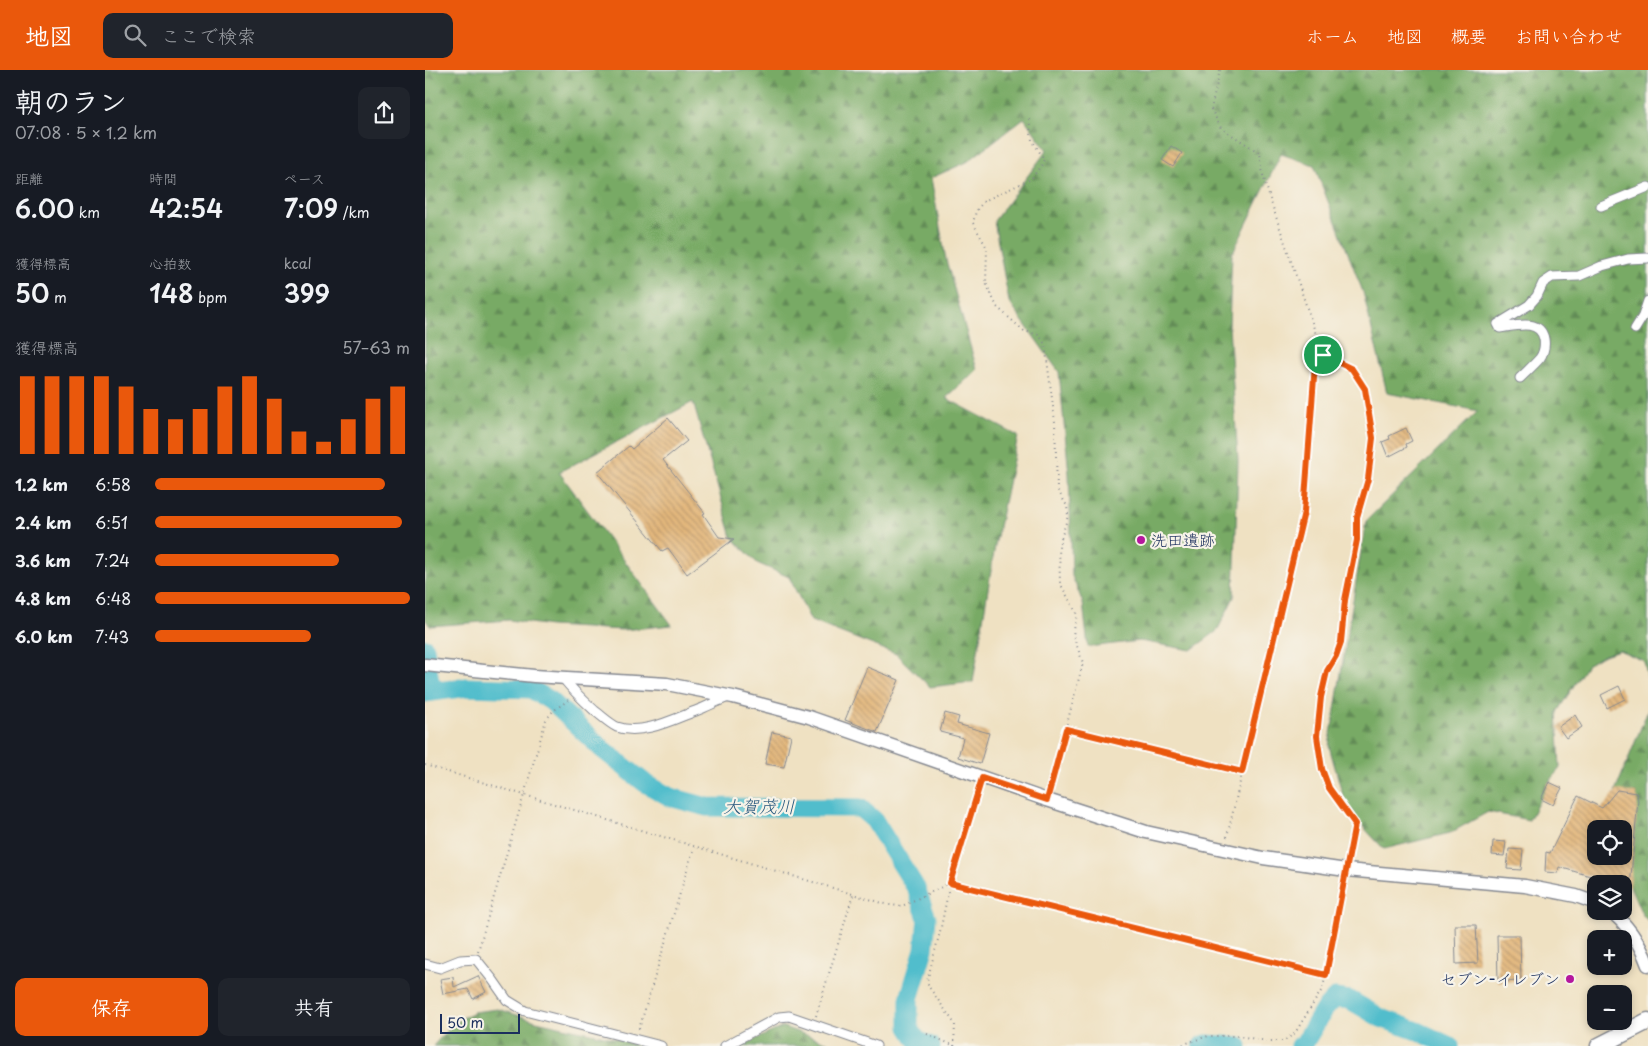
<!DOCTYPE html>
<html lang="ja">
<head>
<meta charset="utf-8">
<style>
	:root { --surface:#171b24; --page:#20242c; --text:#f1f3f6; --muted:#9ea1a6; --accent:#ea580c }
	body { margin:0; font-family:"Playpen Sans","Klee One",sans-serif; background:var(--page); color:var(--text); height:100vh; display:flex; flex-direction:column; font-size:19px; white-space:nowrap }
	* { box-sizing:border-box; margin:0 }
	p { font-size:16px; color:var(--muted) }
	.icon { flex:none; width:28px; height:28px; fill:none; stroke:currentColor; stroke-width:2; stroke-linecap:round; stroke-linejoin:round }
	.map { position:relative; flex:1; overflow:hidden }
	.sheet { display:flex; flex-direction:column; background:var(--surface); width:425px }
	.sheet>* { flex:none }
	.controls { position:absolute; left:1162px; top:750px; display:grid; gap:10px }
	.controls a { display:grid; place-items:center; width:45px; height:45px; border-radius:10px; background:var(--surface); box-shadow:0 2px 8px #0003; font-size:25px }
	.scale { position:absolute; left:15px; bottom:12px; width:80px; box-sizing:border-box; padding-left:5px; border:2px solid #1b2f5e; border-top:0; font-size:14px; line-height:18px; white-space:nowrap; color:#1b2f5e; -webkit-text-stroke:4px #f7f3e8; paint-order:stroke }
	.pin { position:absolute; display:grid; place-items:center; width:42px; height:42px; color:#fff; margin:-21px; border:2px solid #fff; border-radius:50%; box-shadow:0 1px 5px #0007 }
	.round { display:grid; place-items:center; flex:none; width:52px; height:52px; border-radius:10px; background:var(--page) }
	.head { display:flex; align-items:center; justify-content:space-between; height:85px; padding:0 15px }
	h1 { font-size:28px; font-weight:600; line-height:38px }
	.figures { display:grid; grid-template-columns:repeat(3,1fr); gap:8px; height:85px; padding:5px 15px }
	.figures div { display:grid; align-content:center }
	.figures b { font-size:25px; font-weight:600 }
	.figures small { font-size:14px; font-weight:400 }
	.figures p { font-size:14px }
	.chart { height:140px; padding:10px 15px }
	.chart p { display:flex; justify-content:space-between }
	.chart svg { width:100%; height:90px; margin-top:5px; stroke:var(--accent); stroke-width:6 }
	.button { display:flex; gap:10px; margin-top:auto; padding:10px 15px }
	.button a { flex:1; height:58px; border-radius:10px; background:var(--accent); color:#fff; font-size:20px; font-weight:600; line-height:58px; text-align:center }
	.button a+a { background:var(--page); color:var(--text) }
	ul { padding:0 15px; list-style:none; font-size:16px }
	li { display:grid; grid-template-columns:80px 60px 1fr; align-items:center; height:38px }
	li i { height:12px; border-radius:6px; background:var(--accent) }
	header { display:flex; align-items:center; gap:30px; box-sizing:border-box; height:70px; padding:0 25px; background:var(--accent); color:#fff }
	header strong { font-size:24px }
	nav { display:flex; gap:28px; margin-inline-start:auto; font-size:18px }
	.search { width:350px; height:45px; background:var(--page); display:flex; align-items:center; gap:12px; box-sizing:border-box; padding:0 18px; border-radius:10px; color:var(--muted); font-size:19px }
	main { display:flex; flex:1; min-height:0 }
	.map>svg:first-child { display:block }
</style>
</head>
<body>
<header>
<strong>地図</strong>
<div class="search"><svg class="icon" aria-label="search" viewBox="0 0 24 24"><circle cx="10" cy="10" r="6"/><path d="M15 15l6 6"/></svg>ここで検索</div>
<nav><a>ホーム</a><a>地図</a><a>概要</a><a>お問い合わせ</a></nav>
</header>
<main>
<section class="sheet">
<div class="head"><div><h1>朝のラン</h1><p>07:08 · 5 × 1.2 km</p></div><a class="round"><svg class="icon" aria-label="share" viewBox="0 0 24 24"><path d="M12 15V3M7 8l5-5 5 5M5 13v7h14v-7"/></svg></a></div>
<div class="figures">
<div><p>距離</p><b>6.00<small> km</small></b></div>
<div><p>時間</p><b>42:54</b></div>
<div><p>ペース</p><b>7:09<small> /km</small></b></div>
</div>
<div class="figures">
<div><p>獲得標高</p><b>50<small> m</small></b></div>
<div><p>心拍数</p><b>148<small> bpm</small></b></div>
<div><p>kcal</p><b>399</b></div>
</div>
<div class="chart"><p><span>獲得標高</span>57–63 m</p>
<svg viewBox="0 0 160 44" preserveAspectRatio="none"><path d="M5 44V6M15 44V6M25 44V6M35 44V6M45 44V11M55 44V22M65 44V27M75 44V22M85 44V11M95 44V6M105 44V17M115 44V33M125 44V38M135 44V27M145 44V17M155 44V11"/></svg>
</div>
<ul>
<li><b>1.2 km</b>6:58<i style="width:90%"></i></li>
<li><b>2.4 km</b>6:51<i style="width:97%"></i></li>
<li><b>3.6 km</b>7:24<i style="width:72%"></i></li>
<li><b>4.8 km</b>6:48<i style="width:100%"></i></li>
<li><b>6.0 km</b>7:43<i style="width:61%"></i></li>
</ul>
<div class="button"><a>保存</a><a>共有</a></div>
</section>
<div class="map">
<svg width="1223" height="976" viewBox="0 0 1223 976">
	<defs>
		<pattern id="forest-firs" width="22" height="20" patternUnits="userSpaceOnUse" patternTransform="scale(1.25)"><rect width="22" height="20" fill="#78aa65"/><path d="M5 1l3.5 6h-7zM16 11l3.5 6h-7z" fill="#628b56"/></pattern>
		<pattern id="building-back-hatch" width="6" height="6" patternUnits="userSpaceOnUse" patternTransform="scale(1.25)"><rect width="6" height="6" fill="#e3b77c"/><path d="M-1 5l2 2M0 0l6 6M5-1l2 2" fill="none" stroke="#b79569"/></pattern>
	</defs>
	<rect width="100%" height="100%" fill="#f7f3e8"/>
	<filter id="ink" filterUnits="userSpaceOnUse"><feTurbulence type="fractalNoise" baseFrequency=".02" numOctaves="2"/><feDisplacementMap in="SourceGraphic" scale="10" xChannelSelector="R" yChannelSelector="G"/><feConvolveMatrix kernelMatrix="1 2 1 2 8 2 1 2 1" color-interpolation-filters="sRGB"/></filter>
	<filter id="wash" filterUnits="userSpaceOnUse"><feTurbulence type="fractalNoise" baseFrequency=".0096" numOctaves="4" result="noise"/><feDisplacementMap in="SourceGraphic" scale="20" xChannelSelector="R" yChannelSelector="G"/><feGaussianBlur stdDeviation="1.12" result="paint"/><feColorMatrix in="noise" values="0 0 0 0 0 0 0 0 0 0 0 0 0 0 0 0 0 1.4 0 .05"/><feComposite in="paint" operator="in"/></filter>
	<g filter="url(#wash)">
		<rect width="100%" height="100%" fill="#efe1c2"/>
		<path fill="url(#forest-firs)" stroke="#4a6c62" d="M0,0H1223V610L1219,591L1194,580L1177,586L1162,595L1132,642L1135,698L1124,712L1104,750L1063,742L1025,763L959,779L922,740L904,676L941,451L1053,341L962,323L938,222L889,95L856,84L807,184L804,256L813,391L809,527L792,561L766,580L715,571L663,577L658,533L647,506L644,404L634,302L584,232L569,151L622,80L599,48L542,92L506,108L521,190L552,300L521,328L593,366L570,476L548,612L505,617L471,584L386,551L364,507L332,493L307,467L268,332L134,402L247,555L198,560L125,556L84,550L5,556L0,549Z
			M1223,640V851L1217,844L1204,814L1213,730L1211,723L1190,722Z
			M73,939L111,951L193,969L214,976H8L29,953L48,942Z
			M358,957L413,976H315Z"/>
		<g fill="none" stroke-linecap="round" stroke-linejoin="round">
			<path stroke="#51bdcc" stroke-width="19" d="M0,578L5,612L13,621
				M0,623L42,617L106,619L126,631L177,679L220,713L245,727L282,737L435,738L449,750L491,818L502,848L499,879L484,929V957L492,970L506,976
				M777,976L781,974L813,976
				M875,976L878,975L899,940L910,928L925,930L956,948L995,962L1025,976"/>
		</g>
		<g id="blocks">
			<path fill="url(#building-back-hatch)" fill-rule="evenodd" d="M746,76L757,83L748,97L737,90Z
				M243,348L262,371L238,390L280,443L278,444L294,467L309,469L262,504L243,478L237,481L172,402L204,376L207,379Z
				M981,358L987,371L981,374L982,377L963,387L957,372L965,369L964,366Z
				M442,597L474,610L452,662L420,650Z
				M1194,616L1200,629L1182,638L1176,625Z
				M520,643L534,647L532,654L564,663L555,694L533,687L538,668L515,662Z
				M1150,645L1157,657L1141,668L1133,657Z
				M347,662L366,666L359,697L340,694Z
				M1124,712L1137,718L1128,735L1116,729Z
				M1192,720L1211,723L1213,730L1205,817L1199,815V814H1193L1134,797L1133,803L1120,802L1121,782L1125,783L1153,726L1177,738ZM1171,759H1199V786H1171Z
				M1068,771L1081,772L1079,786L1067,785Z
				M1084,779L1098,780L1096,800L1082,799Z
				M1030,855H1051L1053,893L1031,894Z
				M1072,865H1095L1096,911L1073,912Z
				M53,906L61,922L48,929L43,919L18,924L15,909L28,907L29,917Z"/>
		</g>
	</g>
	<g filter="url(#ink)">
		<use href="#blocks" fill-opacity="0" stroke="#858890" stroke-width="1"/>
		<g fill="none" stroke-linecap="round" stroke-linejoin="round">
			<g stroke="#858890" stroke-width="11">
				<path id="street" d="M1176,136L1223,117
					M1210,259L1218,246L1223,231
					M1095,308C1102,301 1109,295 1115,288C1119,282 1120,275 1119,269C1115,248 1090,256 1075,258L1073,254L1104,235L1112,226L1118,213L1127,207L1154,206L1177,196L1203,189L1223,188
					M138,608C148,621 158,630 170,641C177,646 184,653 192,657C217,666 249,649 273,640C284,636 293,630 305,627
					M0,894L15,898L35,890L51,889L68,910L82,930L100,941L236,976
					M300,976L354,947L364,946L451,976"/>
			</g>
			<g stroke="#858890" stroke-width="15">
				<path id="secondary" d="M0,595L109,606L242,614L308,627L384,647L622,730L721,762L838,788L921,800L1100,816L1151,826L1171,833
					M1185,841C1204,855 1215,874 1223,895"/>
			</g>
			<g stroke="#858890" stroke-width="19">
				<path id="highway" d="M1174,976L1223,951"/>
			</g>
			<path stroke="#858890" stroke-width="2" stroke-dasharray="1 4" stroke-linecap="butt" d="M795,0L786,39L796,58L835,83L838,105L845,129L898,285L927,299L940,319L948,368L943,409L931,447L932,470L920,530L916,572L911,586L902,601L896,627L892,666L897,699L904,718L930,754L923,789
				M604,49L607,70L619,89L618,93L606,109L559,131L551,141L548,153L562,178L561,213L572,237L599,261L614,265L620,274L630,352L632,419L642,436L643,446L634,475L635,513L652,544L648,565L658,593L625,718
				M642,659L817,702
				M0,695L464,835L477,836L525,813L901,905
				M802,767L879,442L889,294L898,285
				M53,881L121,650L128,641L145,629
				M391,946L428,825
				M214,959L269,777
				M502,964L530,976
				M529,976L530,954L504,917L502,911L515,862L525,813L554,717
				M753,976L783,966H814L842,971H859L870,963L898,918L919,811"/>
			<use href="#street" stroke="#fff" stroke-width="9"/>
			<use href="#secondary" stroke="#fff" stroke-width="12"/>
			<use href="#highway" stroke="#fff" stroke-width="16"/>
		</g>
	</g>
	<g fill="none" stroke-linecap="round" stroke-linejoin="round" filter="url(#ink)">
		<g stroke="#fff" stroke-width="10">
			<path id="route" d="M898,285L927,299L940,319L948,368L943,409L932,447V470L920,530L916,572L911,586L902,601L896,627L892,666L897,699L904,718L930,754L901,905L525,813L557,708L622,730L641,659L817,702L879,442L890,294Z"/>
		</g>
		<use href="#route" stroke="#ea580c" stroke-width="6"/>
	</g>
	<g fill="#b5179e" stroke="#f7f3e8" stroke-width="2">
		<circle cx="716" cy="470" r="5"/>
		<circle cx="1145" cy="909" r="5"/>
	</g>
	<g text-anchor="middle" stroke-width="4.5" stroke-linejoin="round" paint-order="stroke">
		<g font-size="16" fill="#1b2f5e" stroke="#f7f3e8" text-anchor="start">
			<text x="726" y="476">洗田遺跡</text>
			<text x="1135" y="915" text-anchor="end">セブン-イレブン</text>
		</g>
		<g font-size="18" font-style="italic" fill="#2b5a7f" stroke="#f7f3e8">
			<text x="334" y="743">大賀茂川</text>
		</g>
	</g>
</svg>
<div class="controls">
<a><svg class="icon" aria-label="locate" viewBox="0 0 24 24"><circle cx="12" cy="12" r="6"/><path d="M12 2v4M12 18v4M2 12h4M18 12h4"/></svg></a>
<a><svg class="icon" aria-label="layers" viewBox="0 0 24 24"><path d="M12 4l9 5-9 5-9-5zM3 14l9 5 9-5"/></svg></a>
<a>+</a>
<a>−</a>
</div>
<div class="scale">50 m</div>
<div class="pin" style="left:898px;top:285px;background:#1e9e55"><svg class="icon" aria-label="arrive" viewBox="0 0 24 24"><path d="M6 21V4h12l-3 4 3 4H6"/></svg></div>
</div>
</main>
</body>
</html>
